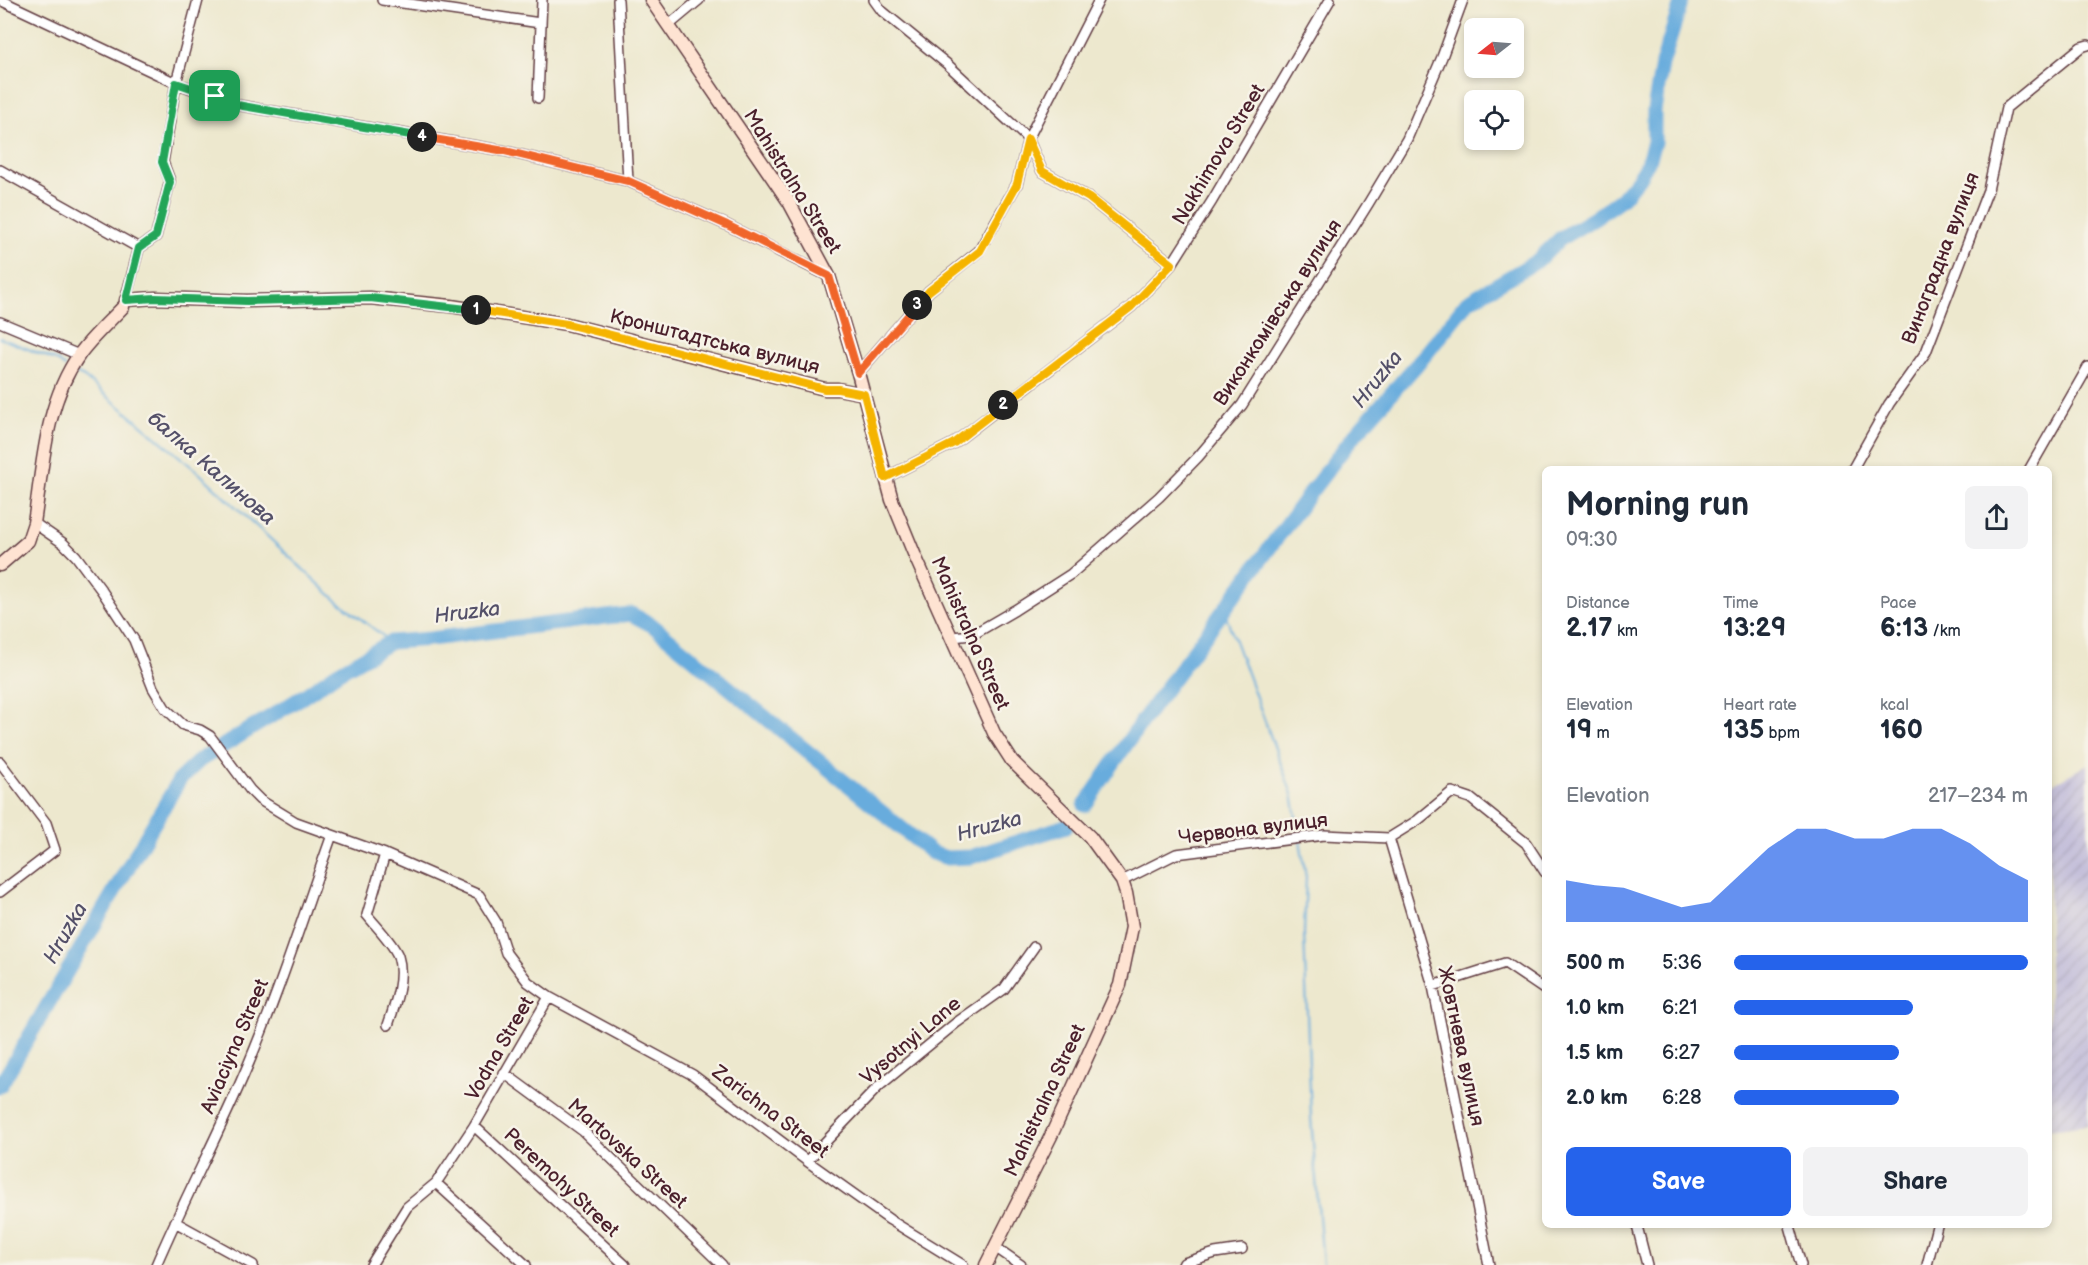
<!DOCTYPE html>
<html lang="en">
<head>
<meta charset="utf-8">
<style>
	:root { --surface:#fff; --page:#f2f2f3; --text:#1f2937; --muted:#747a83; --accent:#2563eb }
	body { margin:0; font-family:"Balsamiq Sans",sans-serif; background:var(--page); color:var(--text); height:100vh; display:flex; flex-direction:column; font-size:22px; white-space:nowrap }
	* { box-sizing:border-box; margin:0 }
	p { font-size:20px; color:var(--muted) }
	.icon { flex:none; width:33px; height:33px; fill:none; stroke:currentColor; stroke-width:2; stroke-linecap:round; stroke-linejoin:round }
	.map { position:relative; flex:1; overflow:hidden }
	.details { position:absolute; left:1542px; top:466px; width:510px; height:762px; display:flex; flex-direction:column; background:var(--surface); border-radius:9px; box-shadow:0 3px 9px #0003 }
	.details>* { flex:none }
	.needle { width:39px; rotate:253deg }
	.fabs { position:absolute; left:1464px; top:18px; display:grid; gap:12px }
	.fabs a { display:grid; place-items:center; width:60px; height:60px; border-radius:9px; background:var(--surface); box-shadow:0 3px 9px #0003; font-size:30px }
	.pin { position:absolute; display:grid; place-items:center; width:51px; height:51px; color:#fff; margin:-26px; border-radius:12px; box-shadow:0 3px 9px #0006 }
	.km { position:absolute; width:30px; height:30px; margin:-15px; border-radius:50%; background:#222; color:#fff; font-size:16px; line-height:30px; text-align:center }
	.round { display:grid; place-items:center; flex:none; width:63px; height:63px; border-radius:9px; background:var(--page) }
	.overview { display:flex; align-items:center; justify-content:space-between; height:102px; padding:0 24px }
	h1 { font-size:33px; font-weight:700; line-height:45px }
	.stats { display:grid; grid-template-columns:repeat(3,1fr); gap:9px; height:102px; padding:6px 24px }
	.stats div { display:grid; align-content:center }
	.stats b { font-size:26px; font-weight:700 }
	.stats small { font-size:16px; font-weight:400 }
	.stats p { font-size:16px }
	.chart { height:168px; padding:12px 24px }
	.chart p { display:flex; justify-content:space-between }
	.chart svg { width:100%; height:108px; margin-top:6px; fill:var(--accent); opacity:.7 }
	.button { display:flex; gap:12px; margin-top:auto; padding:12px 24px }
	.button a { flex:1; height:69px; border-radius:9px; background:var(--accent); color:#fff; font-size:24px; font-weight:700; line-height:69px; text-align:center }
	.button a+a { background:var(--page); color:var(--text) }
	ul { padding:0 24px; list-style:none; font-size:20px }
	li { display:grid; grid-template-columns:96px 72px 1fr; align-items:center; height:45px }
	li i { height:15px; border-radius:8px; background:var(--accent) }
	.map>svg:first-child { display:block }
</style>
</head>
<body>
<div class="map">
<svg width="2088" height="1265" viewBox="0 0 2088 1265">
	<defs>
		<pattern id="industrial-furrows" width="10" height="10" patternUnits="userSpaceOnUse" patternTransform="scale(1.5)"><rect width="10" height="10" fill="#c5c0da"/><path d="M-1 1l2-2M0 10L10 0M9 11l2-2" fill="none" stroke="#aba5bb"/></pattern>
	</defs>
	<rect width="100%" height="100%" fill="#f7f3e8"/>
	<filter id="ink" filterUnits="userSpaceOnUse"><feTurbulence type="fractalNoise" baseFrequency=".0167" numOctaves="2"/><feDisplacementMap in="SourceGraphic" scale="12" xChannelSelector="R" yChannelSelector="G"/><feConvolveMatrix kernelMatrix="1 2 1 2 8 2 1 2 1" color-interpolation-filters="sRGB"/></filter>
	<filter id="wash" filterUnits="userSpaceOnUse"><feTurbulence type="fractalNoise" baseFrequency=".008" numOctaves="4" result="noise"/><feDisplacementMap in="SourceGraphic" scale="24" xChannelSelector="R" yChannelSelector="G"/><feGaussianBlur stdDeviation="1.35" result="paint"/><feColorMatrix in="noise" values="0 0 0 0 0 0 0 0 0 0 0 0 0 0 0 0 0 1.4 0 .05"/><feComposite in="paint" operator="in"/></filter>
	<g filter="url(#wash)">
		<rect width="100%" height="100%" fill="#ede8ce"/>
		<path fill="url(#industrial-furrows)" d="M2088,764V1125L2049,1130V786Z"/>
		<g fill="none" stroke-linecap="round" stroke-linejoin="round">
			<path stroke="#67acdd" stroke-width="2" d="M0,338L56,360L65,367
				M73,372L84,377L198,472L335,599L391,642
				M1224,611L1292,794L1299,834
				M1300,840L1306,877L1304,933L1311,1118L1323,1265"/>
			<path stroke="#67acdd" stroke-width="15" d="M1085,805L1140,724L1304,501L1352,438L1426,354L1467,302L1537,261L1561,238L1593,219L1621,199L1638,179L1647,164L1654,142V110L1662,64L1682,0
				M0,1086L180,779L200,760L304,696L337,673L391,642L430,639L631,614L652,625L932,853L947,858L971,857L1066,826"/>
		</g>
	</g>
	<g filter="url(#ink)">
		<g fill="none" stroke-linecap="round" stroke-linejoin="round">
			<g stroke="#623d43" stroke-width="12">
				<path id="street" d="M0,0L176,83L237,105L505,151L628,181L727,225L828,276
					M382,0L540,23
					M618,0L628,181
					M874,0L882,11L947,64L1028,139L1042,171L1089,198L1172,264
					M669,25L699,0
					M538,98L542,0
					M0,170L139,248
					M124,305L139,248L156,236L170,181L163,162L176,83L198,0
					M0,322L79,355
					M858,373L929,291L979,251L1017,184L1028,139L1099,0
					M1852,470L1889,404L1926,352L1988,190L2006,108L2081,47L2088,45
					M2029,470L2088,367
					M885,478L954,443L1131,307L1172,264L1212,201L1330,0
					M34,523L63,543L76,556L102,591L134,640L153,688L165,708L183,725L200,730L210,736L250,790L260,800L296,822L385,854L479,895L496,922L506,953L528,982L549,997L693,1075L807,1161L890,1220L963,1265
					M952,637L972,635L1015,610L1071,574L1159,497L1198,457L1242,405L1368,204L1407,139L1442,57L1463,0
					M0,762L46,823L55,850L0,892
					M1389,838L1433,986L1489,1265
					M385,854L367,915C376,926 393,943 398,956C405,978 395,1005 388,1025
					M1122,881L1176,854L1324,835L1389,838L1418,820L1452,792L1470,798L1526,843L1545,872
					M1433,986L1505,963L1545,990
					M504,1073L583,1131L722,1265
					M474,1126L625,1265
					M807,1161L879,1086L956,1023L1004,989L1034,947
					M436,1183L526,1265
					M175,1222L253,1265
					M1637,1226L1647,1265
					M1790,1226L1801,1265
					M995,1247L1021,1265
					M156,1265C183,1202 215,1141 242,1079C277,999 303,916 332,835
					M371,1265L407,1207L436,1183L474,1126L549,997
					M1183,1265L1184,1263L1215,1253L1242,1249
					M1927,1265L1937,1226"/>
			</g>
			<g stroke="#623d43" stroke-width="15">
				<path id="secondary" d="M651,0L789,202L829,276L858,373L892,500L915,556L994,733L1012,761L1090,837L1122,881L1126,893L1132,927L1120,985L1051,1136L986,1265
					M126,300L155,298L247,301L370,298L451,306L567,324L825,389H838L864,394
					M0,565L28,541L34,523C43,465 45,404 79,355C91,338 109,322 123,307"/>
			</g>
			<use href="#street" stroke="#fff" stroke-width="9"/>
			<use href="#secondary" stroke="#fee3d2" stroke-width="12"/>
		</g>
	</g>
	<g fill="none" stroke-linecap="round" stroke-linejoin="round" filter="url(#ink)">
		<g stroke="#fff" stroke-width="12">
			<path id="split-1" d="M215,96L176,83L162,162L170,182L156,236L139,248L126,300L155,298L247,301L370,298L476,310"/>
		</g>
		<g stroke="#fff" stroke-width="12">
			<path id="split-2" d="M476,310L567,324L825,389H838L864,394L885,478L954,443L1003,405"/>
		</g>
		<g stroke="#fff" stroke-width="12">
			<path id="split-3" d="M917,305L929,291L980,251L1017,184L1028,139L1042,171L1089,198L1172,264L1131,307L1003,405"/>
		</g>
		<g stroke="#fff" stroke-width="12">
			<path id="split-4" d="M422,137L505,151L628,181L727,225L829,276L858,373L917,305"/>
		</g>
		<g stroke="#fff" stroke-width="12">
			<path id="split-5" d="M215,96L237,105L422,137"/>
		</g>
		<use href="#split-1" stroke="#22a559" stroke-width="8"/>
		<use href="#split-2" stroke="#f5b400" stroke-width="8"/>
		<use href="#split-3" stroke="#f5b400" stroke-width="8"/>
		<use href="#split-4" stroke="#f0652b" stroke-width="8"/>
		<use href="#split-5" stroke="#22a559" stroke-width="8"/>
	</g>
	<g text-anchor="middle" stroke-width="5" stroke-linejoin="round" paint-order="stroke">
		<g font-size="20" fill="#4a1f2b" stroke="#f7f3e8">
			<text transform="translate(1218 154) rotate(-59)" y="7">Nakhimova Street</text>
			<text transform="translate(793 181) rotate(58)" y="7">Mahistralna Street</text>
			<text transform="translate(1940 258) rotate(-69)" y="7">Виноградна вулиця</text>
			<text transform="translate(1277 312) rotate(-57)" y="7">Виконкомівська вулиця</text>
			<text transform="translate(715 341) rotate(14)" y="7">Кронштадтська вулиця</text>
			<text transform="translate(971 633) rotate(66)" y="7">Mahistralna Street</text>
			<text transform="translate(1253 828) rotate(-7)" y="7">Червона вулиця</text>
			<text transform="translate(910 1040) rotate(-40)" y="7">Vysotnyi Lane</text>
			<text transform="translate(234 1046) rotate(-67)" y="7">Aviaciyna Street</text>
			<text transform="translate(1462 1046) rotate(78)" y="7">Жовтнева вулиця</text>
			<text transform="translate(499 1048) rotate(-60)" y="7">Vodna Street</text>
			<text transform="translate(1044 1100) rotate(-65)" y="7">Mahistralna Street</text>
			<text transform="translate(771 1111) rotate(37)" y="7">Zarichna Street</text>
			<text transform="translate(628 1153) rotate(42)" y="7">Martovska Street</text>
			<text transform="translate(562 1182) rotate(43)" y="7">Peremohy Street</text>
		</g>
		<g font-size="21" font-style="italic" fill="#545069" stroke="#f7f3e8">
			<text transform="translate(1377 379) rotate(-51)" y="7">Hruzka</text>
			<text transform="translate(212 468) rotate(41)" y="7">балка Калинова</text>
			<text transform="translate(467 612) rotate(-7)" y="7">Hruzka</text>
			<text transform="translate(989 826) rotate(-15)" y="7">Hruzka</text>
			<text transform="translate(65 933) rotate(-60)" y="7">Hruzka</text>
		</g>
	</g>
</svg>
<div class="fabs">
<a><svg class="needle" viewBox="-14 -14 28 28"><path d="M0-13l5 13h-10z" fill="#e53935"/><path d="M0 13l5-13h-10z" fill="#747a83"/></svg></a>
<a><svg class="icon" aria-label="locate" viewBox="0 0 24 24"><circle cx="12" cy="12" r="6"/><path d="M12 2v4M12 18v4M2 12h4M18 12h4"/></svg></a>
</div>
<div class="pin" style="left:215px;top:96px;background:#1e9e55"><svg class="icon" aria-label="arrive" viewBox="0 0 24 24"><path d="M6 21V4h12l-3 4 3 4H6"/></svg></div>
<b class="km" style="left:476px;top:310px">1</b>
<b class="km" style="left:1003px;top:405px">2</b>
<b class="km" style="left:917px;top:305px">3</b>
<b class="km" style="left:422px;top:137px">4</b>
<section class="details">
<div class="overview"><div><h1>Morning run</h1><p>09:30</p></div><a class="round"><svg class="icon" aria-label="share" viewBox="0 0 24 24"><path d="M12 15V3M7 8l5-5 5 5M5 13v7h14v-7"/></svg></a></div>
<div class="stats">
<div><p>Distance</p><b>2.17<small> km</small></b></div>
<div><p>Time</p><b>13:29</b></div>
<div><p>Pace</p><b>6:13<small> /km</small></b></div>
</div>
<div class="stats">
<div><p>Elevation</p><b>19<small> m</small></b></div>
<div><p>Heart rate</p><b>135<small> bpm</small></b></div>
<div><p>kcal</p><b>160</b></div>
</div>
<div class="chart"><p><span>Elevation</span>217–234 m</p>
<svg viewBox="0 0 160 44" preserveAspectRatio="none"><path d="M0 44V27L10 29L20 30L30 34L40 38L50 36L60 25L70 14L80 6L90 6L100 10L110 10L120 6L130 6L140 12L150 21L160 27V44z"/></svg>
</div>
<ul>
<li><b>500 m</b>5:36<i style="width:100%"></i></li>
<li><b>1.0 km</b>6:21<i style="width:61%"></i></li>
<li><b>1.5 km</b>6:27<i style="width:56%"></i></li>
<li><b>2.0 km</b>6:28<i style="width:56%"></i></li>
</ul>
<div class="button"><a>Save</a><a>Share</a></div>
</section>
</div>
</body>
</html>
